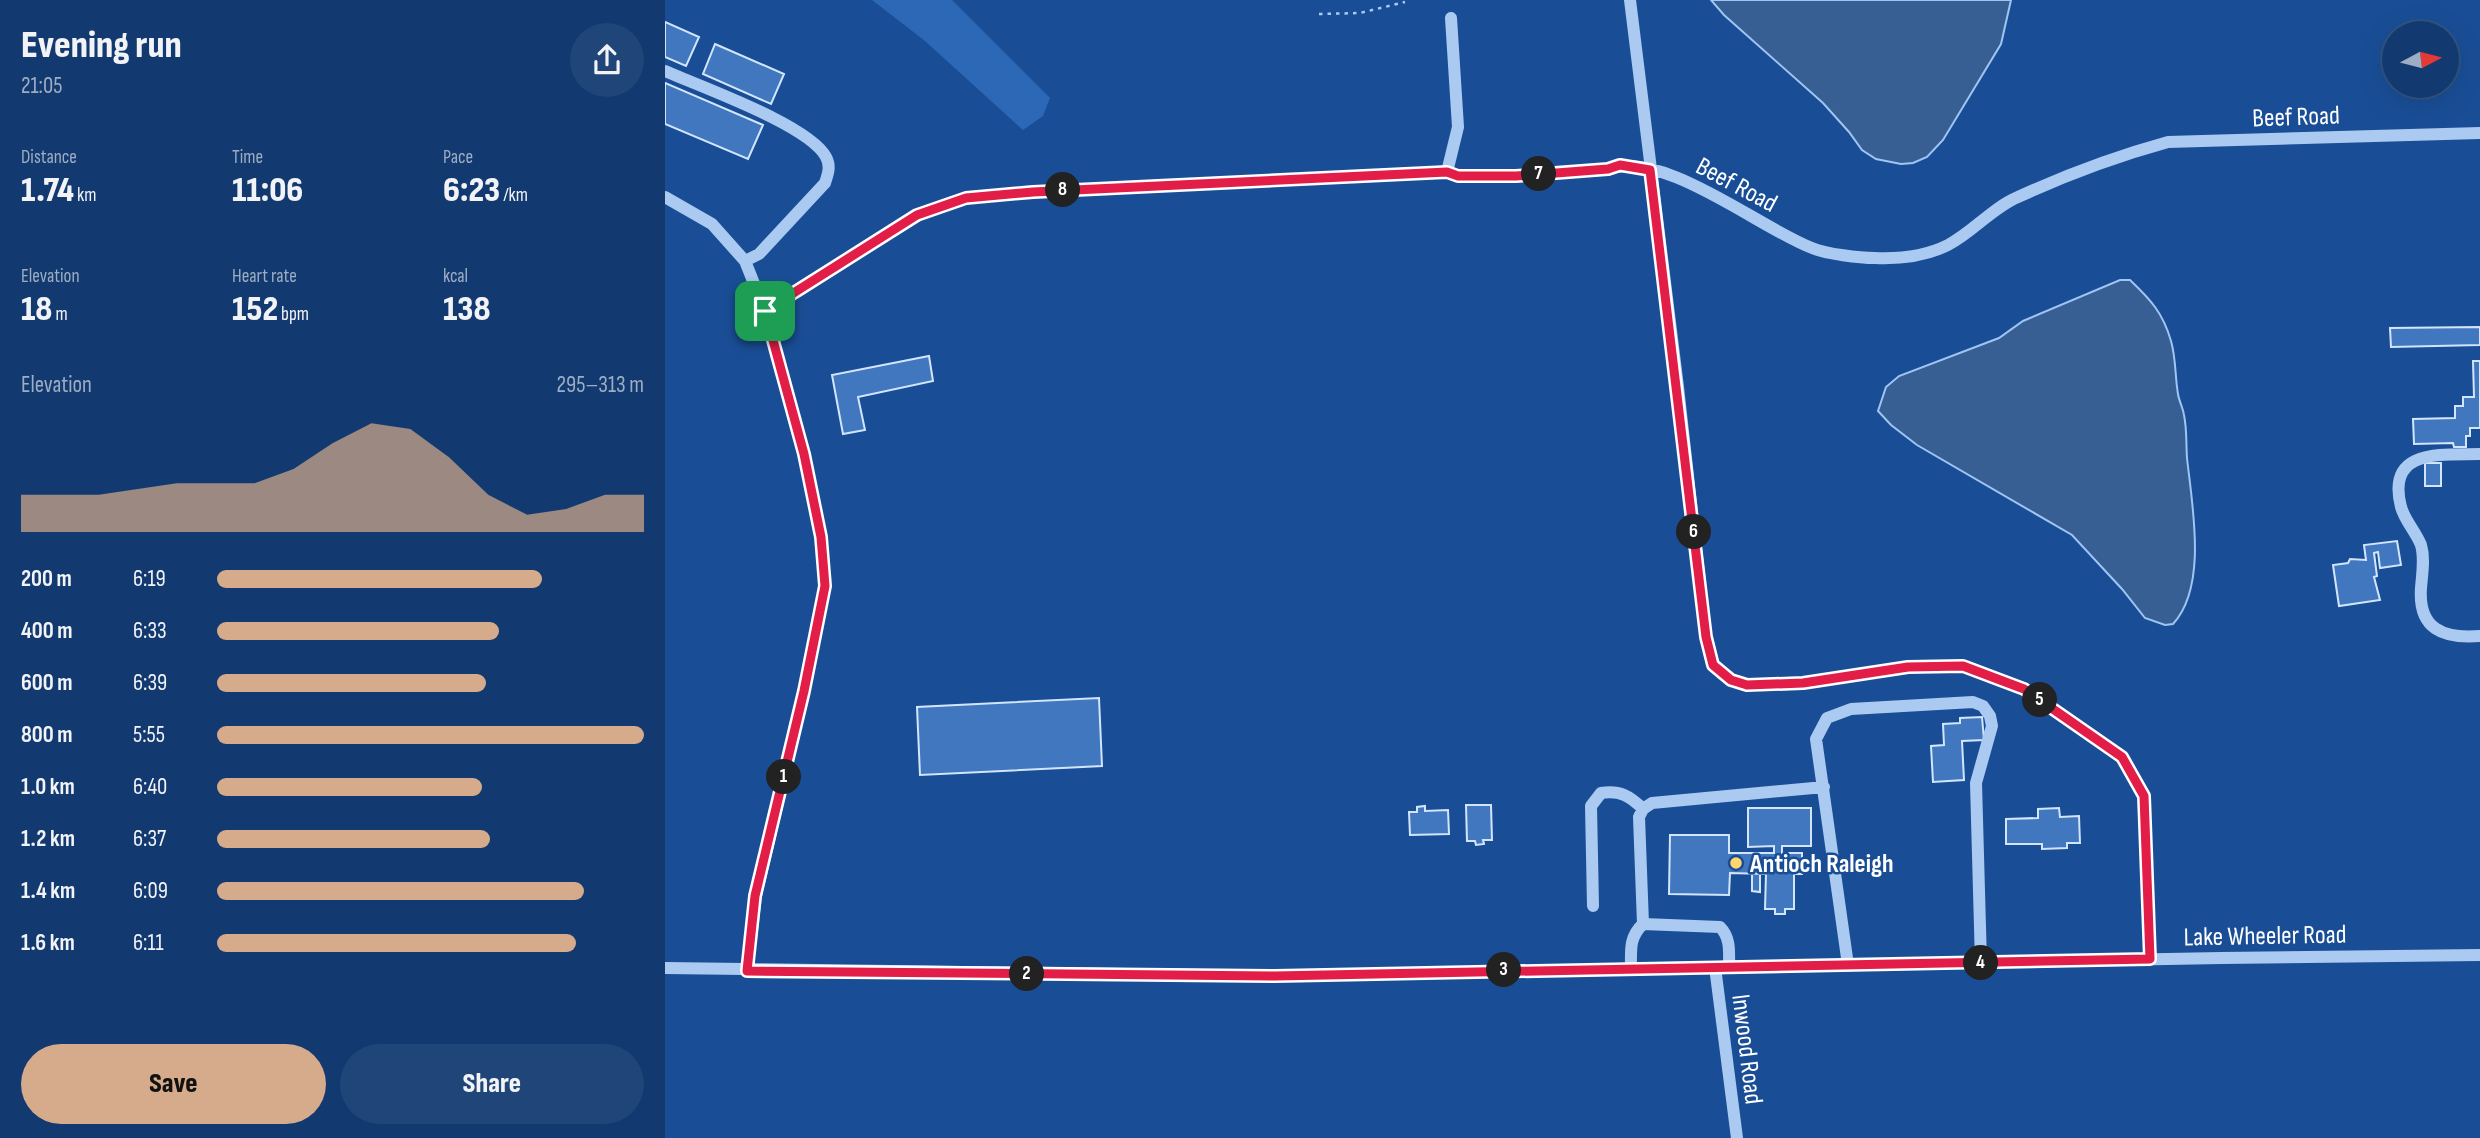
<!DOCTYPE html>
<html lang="en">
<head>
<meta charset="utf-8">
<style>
	:root { --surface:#133a70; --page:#204578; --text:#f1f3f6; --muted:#9dadc3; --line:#325483; --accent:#d6ab8b }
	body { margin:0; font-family:"Sofia Sans Condensed",sans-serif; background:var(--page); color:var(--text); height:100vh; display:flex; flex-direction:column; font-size:26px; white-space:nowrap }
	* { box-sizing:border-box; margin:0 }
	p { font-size:23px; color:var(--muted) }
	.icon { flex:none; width:38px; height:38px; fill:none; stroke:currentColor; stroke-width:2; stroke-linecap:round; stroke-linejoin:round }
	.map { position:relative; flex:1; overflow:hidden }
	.sheet { display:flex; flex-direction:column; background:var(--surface); width:665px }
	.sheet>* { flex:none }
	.needle { width:46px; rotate:83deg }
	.buttons { position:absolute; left:1717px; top:21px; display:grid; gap:14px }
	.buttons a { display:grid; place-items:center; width:77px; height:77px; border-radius:50%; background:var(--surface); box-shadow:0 7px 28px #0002,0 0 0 2px var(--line); font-size:35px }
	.pin { position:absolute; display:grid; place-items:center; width:60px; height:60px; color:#fff; margin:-30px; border-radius:14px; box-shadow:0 4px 10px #0006 }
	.km { position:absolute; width:35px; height:35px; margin:-18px; border-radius:50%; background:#222; color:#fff; font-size:19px; line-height:35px; text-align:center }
	.round { display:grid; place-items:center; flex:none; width:74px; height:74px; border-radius:37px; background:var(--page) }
	.summary { display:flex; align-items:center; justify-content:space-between; height:119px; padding:0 21px }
	h1 { font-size:38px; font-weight:800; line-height:52px }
	.metrics { display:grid; grid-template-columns:repeat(3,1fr); gap:10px; height:119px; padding:7px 21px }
	.metrics div { display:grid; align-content:center }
	.metrics b { font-size:35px; font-weight:800 }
	.metrics small { font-size:19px; font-weight:400 }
	.metrics p { font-size:19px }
	.chart { height:196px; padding:14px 21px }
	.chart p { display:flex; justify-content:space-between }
	.chart svg { width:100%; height:126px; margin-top:7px; fill:var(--accent); opacity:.7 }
	.button { display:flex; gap:14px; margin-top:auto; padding:14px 21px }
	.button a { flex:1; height:80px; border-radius:42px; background:var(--accent); color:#111; font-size:28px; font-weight:800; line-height:80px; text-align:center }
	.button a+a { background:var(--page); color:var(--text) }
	ul { padding:0 21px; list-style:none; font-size:23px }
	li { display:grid; grid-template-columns:112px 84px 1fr; align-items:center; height:52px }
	li i { height:18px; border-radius:9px; background:var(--accent) }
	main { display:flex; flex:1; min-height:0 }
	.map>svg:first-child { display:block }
</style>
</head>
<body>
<main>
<section class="sheet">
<div class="summary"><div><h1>Evening run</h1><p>21:05</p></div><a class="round"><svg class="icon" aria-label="share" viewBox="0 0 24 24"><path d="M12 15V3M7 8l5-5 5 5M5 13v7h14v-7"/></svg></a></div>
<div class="metrics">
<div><p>Distance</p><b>1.74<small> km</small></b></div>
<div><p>Time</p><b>11:06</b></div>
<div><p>Pace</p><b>6:23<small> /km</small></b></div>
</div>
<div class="metrics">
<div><p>Elevation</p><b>18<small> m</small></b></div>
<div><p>Heart rate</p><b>152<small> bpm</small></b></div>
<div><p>kcal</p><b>138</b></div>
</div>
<div class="chart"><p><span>Elevation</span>295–313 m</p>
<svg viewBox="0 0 160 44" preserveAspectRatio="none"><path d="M0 44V31L10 31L20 31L30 29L40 27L50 27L60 27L70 22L80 13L90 6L100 8L110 18L120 31L130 38L140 36L150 31L160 31V44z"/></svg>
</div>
<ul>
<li><b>200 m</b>6:19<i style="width:76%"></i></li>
<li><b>400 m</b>6:33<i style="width:66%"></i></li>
<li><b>600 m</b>6:39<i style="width:63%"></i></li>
<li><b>800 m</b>5:55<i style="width:100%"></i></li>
<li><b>1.0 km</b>6:40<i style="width:62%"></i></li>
<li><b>1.2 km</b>6:37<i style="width:64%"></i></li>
<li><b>1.4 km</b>6:09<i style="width:86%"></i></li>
<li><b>1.6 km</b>6:11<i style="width:84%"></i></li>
</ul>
<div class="button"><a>Save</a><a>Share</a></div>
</section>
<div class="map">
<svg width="1815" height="1138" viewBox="0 0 1815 1138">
	<rect width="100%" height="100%" fill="#194e96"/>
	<path fill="#2c68b5" d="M207,0H287L385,98L378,116L358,130L260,41Z"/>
	<path fill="#385f93" stroke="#9ec5f3" stroke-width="2" d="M1046,0H1346L1336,44L1278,140L1262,157L1248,163L1236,164L1211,159L1197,150L1184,132L1158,103L1059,15Z
		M1455,280H1465C1486,300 1498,313 1506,341C1511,358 1510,377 1513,394C1514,401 1518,408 1519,415C1522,429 1521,443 1522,458C1527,505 1543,586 1508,624L1500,625L1480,618L1457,589L1407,535L1252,445L1226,425L1213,411L1221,387L1234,376L1334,338L1358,321Z"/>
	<path fill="#4177be" stroke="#d2e5fc" stroke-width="2" d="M0,22L34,37L21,66L0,57Z
		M50,44L119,74L106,104L38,74Z
		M0,83L98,125L83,159L0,124Z
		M1815,327V345L1726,347L1725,328Z
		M264,356L268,381L193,397L200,430L178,434L167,375Z
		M1808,361H1815V428H1805V436H1801V447H1789L1788,443L1749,444L1748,419L1790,418V406H1798V397H1809Z
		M1760,463H1776V486H1760Z
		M1732,541L1736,565L1715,568L1713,552L1709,553L1712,576L1709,577L1715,600L1674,606L1668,565L1683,563L1685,559L1701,560L1699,545Z
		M434,698L437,766L255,775L252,707Z
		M1317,717L1319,740L1297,741L1299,780L1268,782L1266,746L1279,745L1278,724L1295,723V718Z
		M801,805H826L827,840H818L819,844L811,845L810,841H802Z
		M760,806V811L783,810L784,834L745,835L744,812H752V807Z
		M1083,808H1146V846H1117V853H1137V874H1129V909H1120V914H1110V909H1100L1101,874L1065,873L1064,895L1004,894L1005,835H1064V853H1109V846L1083,847Z
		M1394,808L1395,817L1414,816L1415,843H1402V848L1377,849V844H1341V819L1373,818V809Z
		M1087,874H1095V892L1087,891Z"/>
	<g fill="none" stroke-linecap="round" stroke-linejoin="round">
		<path stroke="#abcaf1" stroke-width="2.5" stroke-dasharray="3.5 5" stroke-linecap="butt" d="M654,14L695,13L740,2"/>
		<path stroke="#abcaf1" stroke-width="12" d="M965,0L1013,387L1041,637L1048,665L1066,680L1082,685L1137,683L1243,667L1298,666L1359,689L1457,757L1479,796L1485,959
			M0,71C36,87 144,125 161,157C166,166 163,174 160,183L94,254L80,261
			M782,172L793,127L786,18
			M0,197L47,224L80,261L100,311L139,454L156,537L160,586L139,691L91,896L82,971
			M100,311L252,215L301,198L368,192L782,172L793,176H851L943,169C1000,150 1094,228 1147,248C1162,254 1194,258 1210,258C1234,259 1261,256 1283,245C1308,232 1327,208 1353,197C1401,175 1452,156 1503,142L1815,133
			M1815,454C1776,455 1721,448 1736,507C1740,521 1751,532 1756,545C1760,559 1757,574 1756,588C1753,629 1778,639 1815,636
			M928,906L926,806L936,793C955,790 965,796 978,809
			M978,924L974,817L978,809L987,803L1159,787
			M1183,965L1151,739L1162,718L1186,709L1308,702L1318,706L1325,716L1327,726L1311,783L1316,963
			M1050,967L1072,1138
			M0,968L610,976L1556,958L1815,955
			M966,968C966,950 964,937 978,924L1055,927C1066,938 1064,952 1064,967"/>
	</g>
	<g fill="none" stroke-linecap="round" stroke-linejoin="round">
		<g stroke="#fff" stroke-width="14">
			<path id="route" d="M955,165L985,170L1041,637L1048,665L1066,680L1082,685L1138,683L1243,667L1298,666L1359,689L1457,757L1479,796L1485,959L610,976L82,971L90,896L139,691L160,586L156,537L139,454L100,311L252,215L301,198L368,192L782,172L793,176H851L943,169Z"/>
		</g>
		<use href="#route" stroke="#e11d48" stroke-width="9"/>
	</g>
	<circle fill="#ffd66b" stroke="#194e96" stroke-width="2.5" cx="1071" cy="863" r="7"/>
	<g text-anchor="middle" stroke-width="5" stroke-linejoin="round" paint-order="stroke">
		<g font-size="26" fill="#fff" stroke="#194e96">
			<text transform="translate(1631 116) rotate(-2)" y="9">Beef Road</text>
			<text transform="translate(1072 184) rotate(28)" y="9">Beef Road</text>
			<text transform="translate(1600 935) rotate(-1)" y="9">Lake Wheeler Road</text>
			<text transform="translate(1083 1049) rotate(83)" y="9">Inwood Road</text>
		</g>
		<g font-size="26" font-weight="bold" fill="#fff" stroke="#194e96" text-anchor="start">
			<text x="1085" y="872">Antioch Raleigh</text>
		</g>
	</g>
</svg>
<div class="buttons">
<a><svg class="needle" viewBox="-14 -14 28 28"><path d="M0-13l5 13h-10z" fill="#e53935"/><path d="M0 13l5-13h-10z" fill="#9dadc3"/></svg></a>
</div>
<div class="pin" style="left:100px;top:311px;background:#1e9e55"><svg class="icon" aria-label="arrive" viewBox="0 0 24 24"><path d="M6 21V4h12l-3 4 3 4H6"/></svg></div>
<b class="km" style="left:119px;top:777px">1</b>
<b class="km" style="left:362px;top:974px">2</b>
<b class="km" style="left:839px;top:970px">3</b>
<b class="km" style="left:1316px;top:963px">4</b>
<b class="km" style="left:1375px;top:700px">5</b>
<b class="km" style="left:1029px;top:532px">6</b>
<b class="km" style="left:874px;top:174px">7</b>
<b class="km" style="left:398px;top:190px">8</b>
</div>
</main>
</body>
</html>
